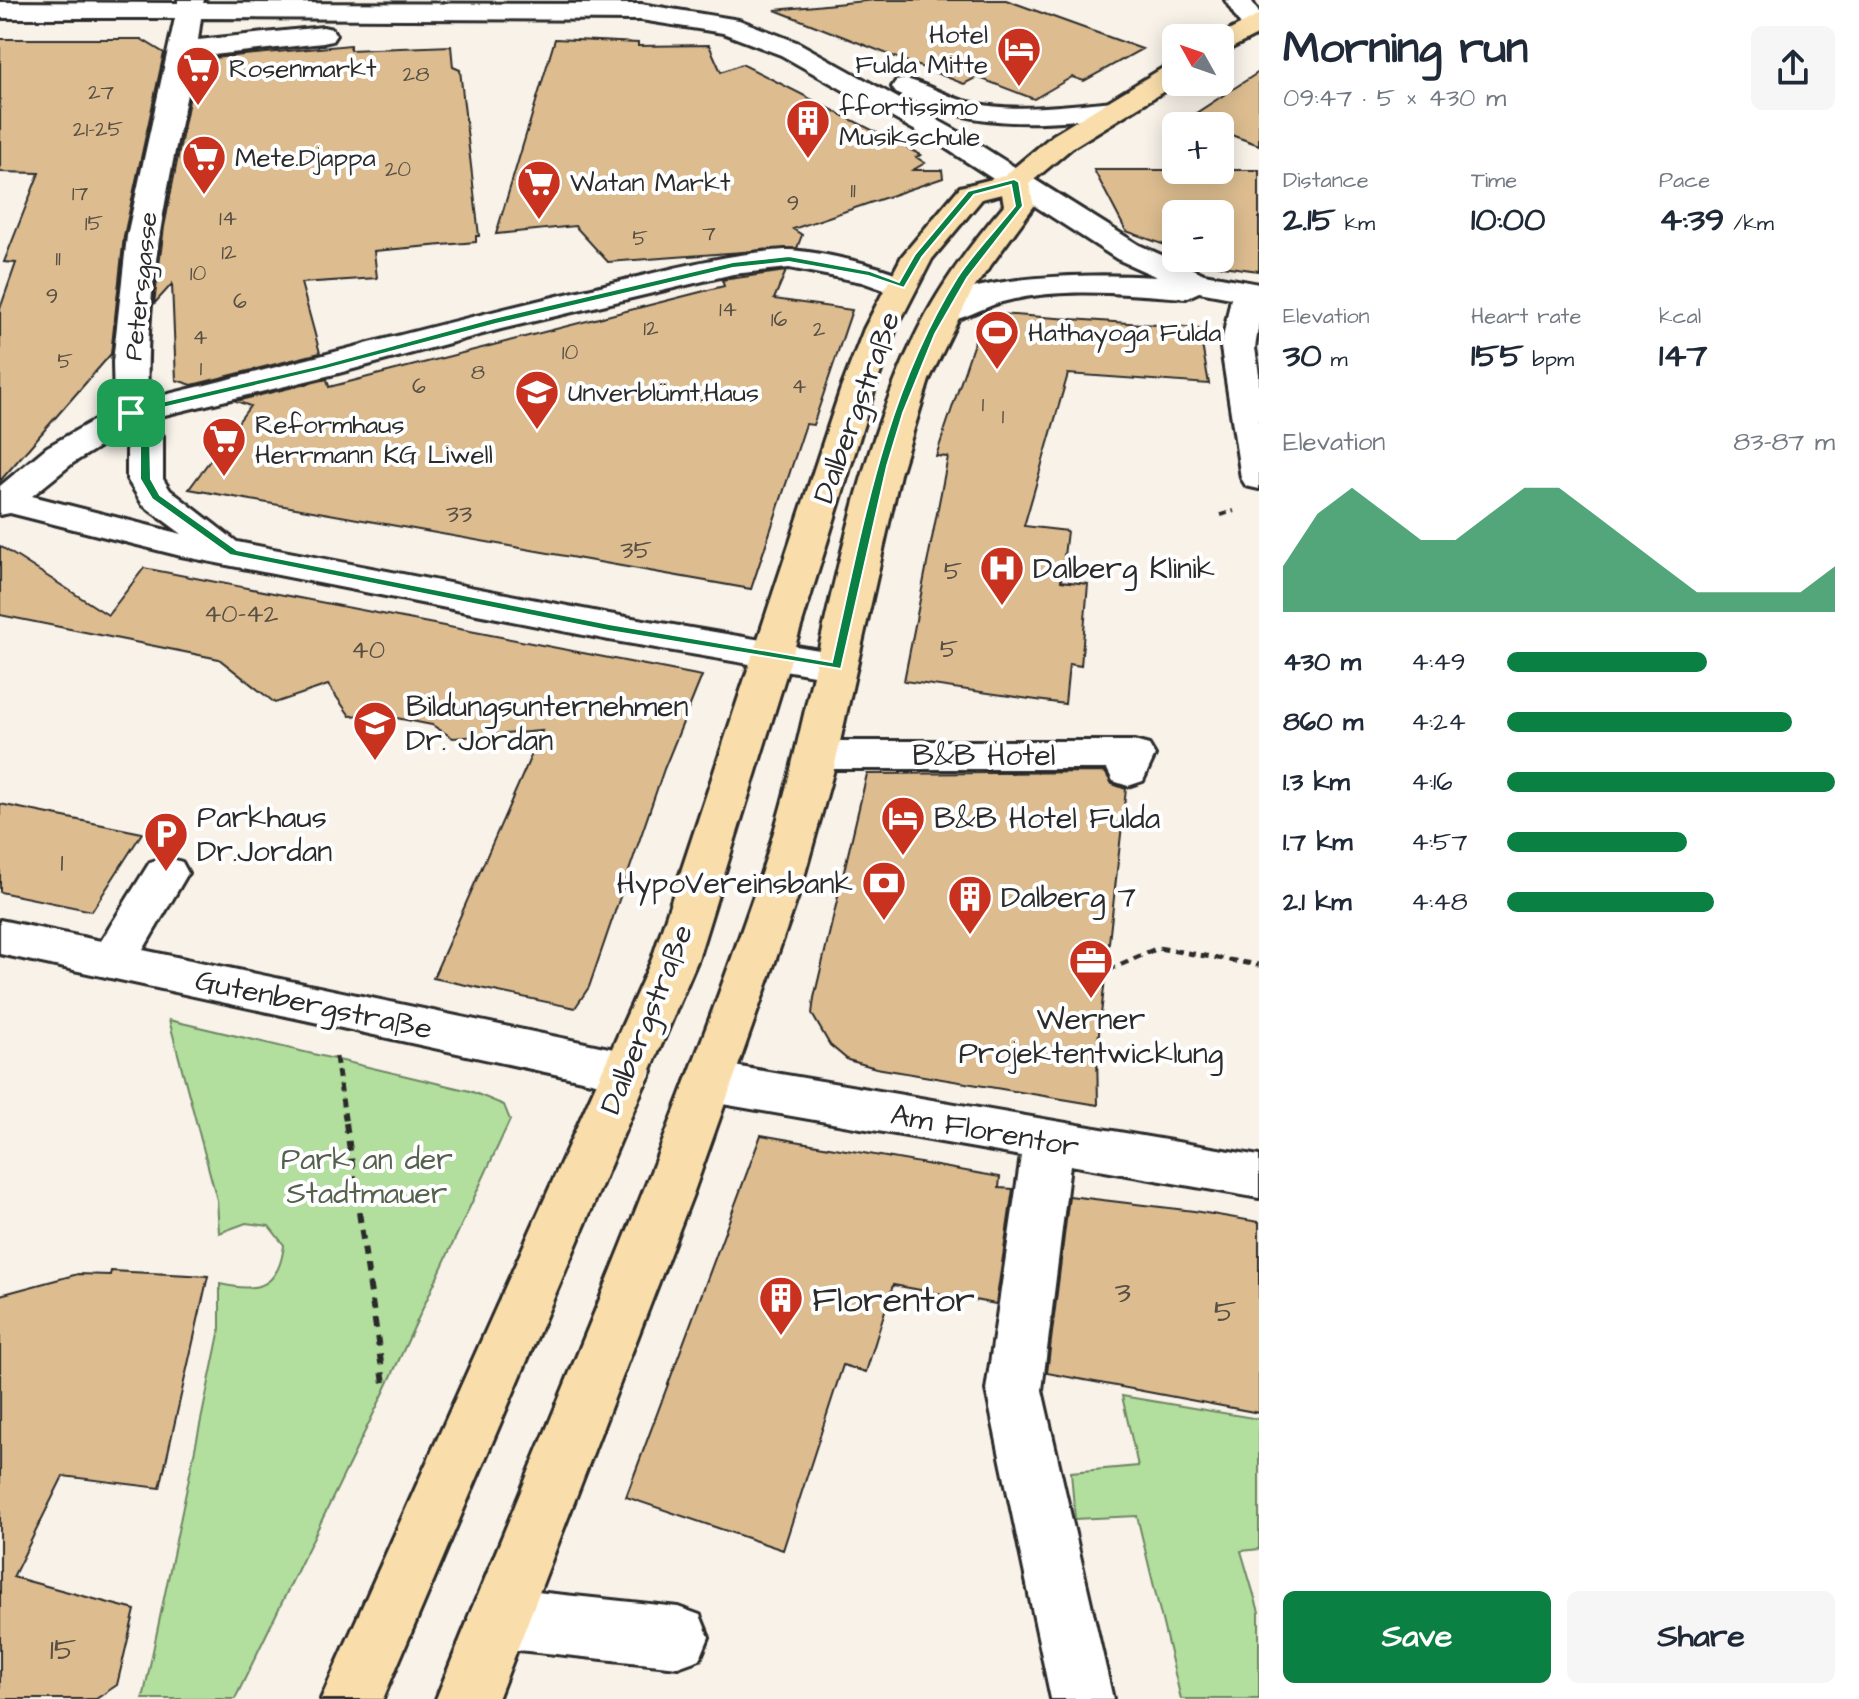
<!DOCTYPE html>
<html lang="en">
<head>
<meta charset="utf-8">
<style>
	:root { --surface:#fff; --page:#f6f6f7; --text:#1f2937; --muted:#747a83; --accent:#0b8043 }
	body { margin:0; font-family:"Architects Daughter",sans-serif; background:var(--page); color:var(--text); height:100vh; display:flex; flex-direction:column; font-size:30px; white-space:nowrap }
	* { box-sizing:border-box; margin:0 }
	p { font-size:26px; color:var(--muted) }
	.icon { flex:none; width:44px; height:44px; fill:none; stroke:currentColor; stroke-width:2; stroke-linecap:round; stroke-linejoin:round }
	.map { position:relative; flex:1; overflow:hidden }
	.details { display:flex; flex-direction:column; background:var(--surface); width:600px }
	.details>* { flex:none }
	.needle { width:52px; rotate:310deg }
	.buttons { position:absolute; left:1162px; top:24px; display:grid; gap:16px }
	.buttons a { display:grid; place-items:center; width:72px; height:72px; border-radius:12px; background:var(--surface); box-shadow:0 4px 20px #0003; font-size:40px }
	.pin { position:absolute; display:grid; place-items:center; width:68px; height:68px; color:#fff; margin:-34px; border-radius:16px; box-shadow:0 4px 12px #0006 }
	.round { display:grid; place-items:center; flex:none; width:84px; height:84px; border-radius:12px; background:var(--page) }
	.headline { display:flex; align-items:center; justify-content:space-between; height:136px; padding:0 24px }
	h1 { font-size:44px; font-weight:700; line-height:60px }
	.metrics { display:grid; grid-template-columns:repeat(3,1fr); gap:12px; height:136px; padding:8px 24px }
	.metrics div { display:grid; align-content:center }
	.metrics b { font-size:34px; font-weight:700 }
	.metrics small { font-size:22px; font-weight:400 }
	.metrics p { font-size:22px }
	.chart { height:224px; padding:16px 24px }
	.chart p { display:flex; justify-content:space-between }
	.chart svg { width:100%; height:144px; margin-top:8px; fill:var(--accent); opacity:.7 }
	.button { display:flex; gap:16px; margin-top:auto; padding:16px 24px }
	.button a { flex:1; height:92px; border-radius:12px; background:var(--accent); color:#fff; font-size:32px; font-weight:700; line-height:92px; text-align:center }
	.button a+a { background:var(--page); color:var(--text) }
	ul { padding:0 24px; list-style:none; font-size:26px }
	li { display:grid; grid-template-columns:128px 96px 1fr; align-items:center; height:60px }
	li i { height:20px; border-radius:10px; background:var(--accent) }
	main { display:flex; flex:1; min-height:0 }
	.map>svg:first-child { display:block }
</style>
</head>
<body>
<main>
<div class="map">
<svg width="1259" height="1699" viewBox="0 0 1259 1699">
	<rect width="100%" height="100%" fill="#f8f2e9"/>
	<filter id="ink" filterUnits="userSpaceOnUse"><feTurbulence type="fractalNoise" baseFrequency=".0125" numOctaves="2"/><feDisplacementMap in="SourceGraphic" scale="16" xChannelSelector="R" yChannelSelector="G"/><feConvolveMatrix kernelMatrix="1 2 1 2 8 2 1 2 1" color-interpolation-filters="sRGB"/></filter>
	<g filter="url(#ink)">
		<path fill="#b2df9d" stroke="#6e8564" stroke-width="2" d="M169,1020L470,1091L504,1105L510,1120L385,1390L235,1699H143L220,1329V1284C259,1293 279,1287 284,1245L269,1226L246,1223L219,1233L217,1200Z
			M1122,1396L1259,1419V1549L1241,1551L1259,1612V1699H1181L1137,1516L1075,1519L1071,1472L1138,1466Z"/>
		<path fill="#ddbd90" stroke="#2b2b2b" stroke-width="2" d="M875,0H1006L1142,49L1084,81L1072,77L1034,99L977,77L964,84L775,10Z
			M0,39H141L164,53L124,236L111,354L0,481V309L16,263L4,262L39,173L0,172Z
			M555,39L638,43V46L709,45L721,72L742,64L921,155L916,157L925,163L913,170H942L943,178L793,229L802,235L797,248L608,262L575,226L496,234Z
			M350,45V50L451,46L453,67L460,70L479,236H476V242L374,251L377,278L301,283L320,353L192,385L176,380L172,284L154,304L164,227L196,65L212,58Z
			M1259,72V145L1220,131V126H1207L1187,119Z
			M1094,170H1259V271L1222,266L1201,258H1220V214H1176V249L1126,231Z
			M786,271L774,299L852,310L813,425L806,424L751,589L189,489L250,406L236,401L327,379L329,387L724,286L722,280Z
			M984,313L1199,328L1209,384L1068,374L1024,526L1067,531L1061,581L1088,584L1081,666L1069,664L1065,704L904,681L948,457L936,456Z
			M0,546L108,615L144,568L702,676L664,769L589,987L575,1008L433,978L542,731L453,738L432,725L376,714L350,716L328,685L275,703L219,659L0,615Z
			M1105,772L1112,784L1126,789L1097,1051L1098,1105L876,1068L848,1060L830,1045L812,1014L814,998L867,774Z
			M0,804L142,833L92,911L0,892Z
			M761,1135L1000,1177L999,1188L1013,1189L996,1304L893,1285L866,1372L843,1365L783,1550L626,1497Z
			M1069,1196L1194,1211L1259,1222V1413L1047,1373Z
			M111,1271L208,1276L160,1488L63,1476L13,1577L135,1610L117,1685L96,1699H0V1295L78,1274L110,1275Z"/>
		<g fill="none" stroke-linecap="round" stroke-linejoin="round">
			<g stroke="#2b2b2b" stroke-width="6">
				<path id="minor" d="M178,0H204L203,3L641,4L739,20L799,43L959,132L1139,245L1204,274L1259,284V322L1255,348L1259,374V489L1246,486L1241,478L1221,348L1231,298L1199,292L1186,298C1126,294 1061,286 1002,302C979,308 956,326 933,320L928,313C957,271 1109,274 1157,277L1117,259L939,144L781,55L723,33L641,20L201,18L198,40L323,27L332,29L336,35L332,41L323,43L195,57C171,170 144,282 148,399C293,364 438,324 583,290C649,275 717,254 785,250C808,249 905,269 917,286L912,293L901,296L862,282L789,268L733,274L501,329L335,374L152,418L163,436V479L170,490L237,542L609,614L837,653L851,657L857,666L851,675L837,679L609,640L181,556L10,513L0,515V486L47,447L114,409L113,362L127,236L175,18H0V2L178,3ZM125,431L127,436V479L143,505L182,534L32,496L73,463Z
					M1225,0H1251L1259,13V33L1245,32Z
					M906,79C926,84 944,95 964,101C1012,114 1065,105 1114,101L1124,103L1128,109L1124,115L1114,117C1029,124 976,130 896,93L892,87L896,81Z
					M817,741H1134L1149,745L1155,755L1143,781L1128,786L1113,781L1107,769H817L802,765L796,755L802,745Z
					M166,857L182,862L188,873L143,950L628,1052L645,1057L652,1071L645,1085L628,1090L0,954V920L101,941L150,862Z
					M711,1062L1259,1156V1198L1070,1165L1042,1390L1113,1699H1051L986,1390L1021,1156L711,1102L694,1096L686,1082L694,1068Z
					M498,1588L678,1607L700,1615L709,1637L700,1659L678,1667L498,1648L477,1639L468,1618L477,1597Z"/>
			</g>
			<g stroke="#2b2b2b" stroke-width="6">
				<path id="major" d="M1259,15V34L1220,54V38H1215Z
					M1176,64V82H1179L1073,147L1029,184L1034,206L972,291L929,380L900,474L833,773L801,888L693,1194L498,1699H436C544,1430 662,1163 756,889C818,709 832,511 914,338C937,290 969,246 1004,205L1002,194L982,199L932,259L896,329L874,391L698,959L383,1699H321L652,959L840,391L864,329L902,256L960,187L1004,176L1053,135L1166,66Z"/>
			</g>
			<path stroke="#2b2b2b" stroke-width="4" stroke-dasharray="7 5" stroke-linecap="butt" d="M1221,515L1234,511"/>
			<path stroke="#2b2b2b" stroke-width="5" stroke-dasharray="8 6" stroke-linecap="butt" d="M1108,970L1158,948L1259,965
				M336,1057L346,1125"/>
			<path stroke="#2b2b2b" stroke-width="6" stroke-dasharray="10 8" stroke-linecap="butt" d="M346,1123L385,1390"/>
			<use href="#minor" fill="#fff" fill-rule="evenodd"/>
			<use href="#major" fill="#f9deab" fill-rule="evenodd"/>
		</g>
	</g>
	<path fill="#0b8043" stroke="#fff" stroke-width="2" fill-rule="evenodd" d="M1014,179L1019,182L1023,206L967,278L935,334L903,413L887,466L841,669L609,631L230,555L152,499L140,479V436L127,410L321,365L494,318L733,262L789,256L870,271L899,282L915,254L968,191ZM1011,185L1015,206C996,230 973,253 957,278C884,395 862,530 832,662L609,624L237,550L160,495L151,479L150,436L137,414L326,369L496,324L733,268L789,262L868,276L904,288L922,257L974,195Z"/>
	<defs>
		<g id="hotel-pin" transform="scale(2.3)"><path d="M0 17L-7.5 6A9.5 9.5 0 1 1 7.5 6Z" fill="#c8321e" stroke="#fff"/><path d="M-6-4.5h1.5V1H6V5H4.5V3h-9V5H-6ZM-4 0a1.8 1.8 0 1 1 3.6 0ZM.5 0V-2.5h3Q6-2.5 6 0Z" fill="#fff"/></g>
		<g id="supermarket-pin" transform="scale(2.3)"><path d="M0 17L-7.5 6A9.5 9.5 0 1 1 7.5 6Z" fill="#c8321e" stroke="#fff"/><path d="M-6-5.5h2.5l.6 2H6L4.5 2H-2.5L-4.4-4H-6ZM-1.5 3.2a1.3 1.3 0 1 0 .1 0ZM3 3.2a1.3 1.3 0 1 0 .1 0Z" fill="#fff"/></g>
		<g id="building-pin" transform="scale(2.3)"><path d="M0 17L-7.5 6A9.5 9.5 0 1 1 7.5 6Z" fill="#c8321e" stroke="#fff"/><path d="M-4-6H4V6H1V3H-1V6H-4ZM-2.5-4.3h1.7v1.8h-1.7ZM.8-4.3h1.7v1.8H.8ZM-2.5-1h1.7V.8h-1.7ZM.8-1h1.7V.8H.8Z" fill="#fff"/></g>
		<g id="stadium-pin" transform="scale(2.3)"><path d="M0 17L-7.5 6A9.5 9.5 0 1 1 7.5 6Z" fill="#c8321e" stroke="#fff"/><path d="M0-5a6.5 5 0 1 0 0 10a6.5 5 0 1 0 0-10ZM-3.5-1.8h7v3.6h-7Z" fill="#fff"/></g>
		<g id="school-pin" transform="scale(2.3)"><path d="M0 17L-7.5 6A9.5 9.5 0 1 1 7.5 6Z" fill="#c8321e" stroke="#fff"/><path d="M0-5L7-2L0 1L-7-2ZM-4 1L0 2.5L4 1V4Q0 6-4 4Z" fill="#fff"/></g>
		<g id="hospital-pin" transform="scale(2.3)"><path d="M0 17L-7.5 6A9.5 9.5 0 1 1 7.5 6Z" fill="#c8321e" stroke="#fff"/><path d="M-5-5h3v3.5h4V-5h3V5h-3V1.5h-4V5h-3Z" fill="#fff"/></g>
		<g id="parking-pin" transform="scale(2.3)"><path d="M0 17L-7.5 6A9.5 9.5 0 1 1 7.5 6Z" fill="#c8321e" stroke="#fff"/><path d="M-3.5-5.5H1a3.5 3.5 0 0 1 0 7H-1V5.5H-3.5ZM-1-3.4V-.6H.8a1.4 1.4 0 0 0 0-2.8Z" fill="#fff"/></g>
		<g id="bank-pin" transform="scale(2.3)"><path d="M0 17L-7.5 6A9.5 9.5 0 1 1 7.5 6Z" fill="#c8321e" stroke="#fff"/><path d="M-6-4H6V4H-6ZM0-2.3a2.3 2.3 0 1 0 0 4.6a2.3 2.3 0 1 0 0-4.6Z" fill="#fff"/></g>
		<g id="office-pin" transform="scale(2.3)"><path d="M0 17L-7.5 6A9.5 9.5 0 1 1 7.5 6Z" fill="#c8321e" stroke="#fff"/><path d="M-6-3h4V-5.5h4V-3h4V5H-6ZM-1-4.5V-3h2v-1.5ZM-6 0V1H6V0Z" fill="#fff"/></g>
	</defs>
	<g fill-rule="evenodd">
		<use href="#hotel-pin" x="1019" y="49"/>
		<use href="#supermarket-pin" x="198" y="68"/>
		<use href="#building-pin" x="808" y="121"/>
		<use href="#supermarket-pin" x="204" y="157"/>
		<use href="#supermarket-pin" x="539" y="182"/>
		<use href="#stadium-pin" x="997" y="332"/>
		<use href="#school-pin" x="537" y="392"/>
		<use href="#supermarket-pin" x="224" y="439"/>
		<use href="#hospital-pin" x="1002" y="568"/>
		<use href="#school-pin" x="375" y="723"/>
		<use href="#hotel-pin" x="903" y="818"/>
		<use href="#parking-pin" x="166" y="834"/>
		<use href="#bank-pin" x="884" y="883"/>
		<use href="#building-pin" x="970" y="897"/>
		<use href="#office-pin" x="1091" y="961"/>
		<use href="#building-pin" x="781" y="1298"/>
	</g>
	<g text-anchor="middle" stroke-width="8" stroke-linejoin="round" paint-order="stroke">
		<g font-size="22" fill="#585044">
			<text x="416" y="81">28</text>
			<text x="101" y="99">27</text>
			<text x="98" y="136">21-25</text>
			<text x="398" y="176">20</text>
			<text x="853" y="197">11</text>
			<text x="80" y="200">17</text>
			<text x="793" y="210">9</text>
			<text x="228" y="225">14</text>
			<text x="94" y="230">15</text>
			<text x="709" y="240">7</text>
			<text x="640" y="245">5</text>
			<text x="229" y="259">12</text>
			<text x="58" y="265">11</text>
			<text x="198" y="280">10</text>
			<text x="52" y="303">9</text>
			<text x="240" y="308">6</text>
			<text x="728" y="316">14</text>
			<text x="779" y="326">16</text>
			<text x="651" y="335">12</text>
			<text x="819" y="336">2</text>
			<text x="200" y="344">4</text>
			<text x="570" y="359">10</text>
			<text x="65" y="368">5</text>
			<text x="201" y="375">1</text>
			<text x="478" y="379">8</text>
			<text x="419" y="393">6</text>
			<text x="799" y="393">4</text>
			<text x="983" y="411">1</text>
			<text x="1003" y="423">1</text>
		</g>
		<g font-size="26" fill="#2b2b2b" stroke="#fff" text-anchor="start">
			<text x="988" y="43" text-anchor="end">Hotel<tspan x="988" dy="30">Fulda Mitte</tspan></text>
			<text x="229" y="77">Rosenmarkt</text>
			<text x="839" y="115">ffortissimo<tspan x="839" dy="30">Musikschule</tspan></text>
			<text x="235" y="166">Mete.Djappa</text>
			<text x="570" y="191">Watan Markt</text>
			<text x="1028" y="341">Hathayoga Fulda</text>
			<text x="568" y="401">Unverblümt.Haus</text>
			<text x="255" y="433">Reformhaus<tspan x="255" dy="30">Herrmann KG Liwell</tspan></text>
		</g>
		<g font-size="26" fill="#2b2b2b" stroke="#fff">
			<text transform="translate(140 286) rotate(-84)" y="9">Petersgasse</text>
		</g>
		<g font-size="26" fill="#585044">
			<text x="459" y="522">33</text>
			<text x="636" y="558">35</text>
			<text x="953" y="579">5</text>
			<text x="241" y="622">40-42</text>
			<text x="949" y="657">5</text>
			<text x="368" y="658">40</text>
			<text x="62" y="871">1</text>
		</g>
		<g font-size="30" fill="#2b2b2b" stroke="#fff">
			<text transform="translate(856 407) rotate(-70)" y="10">Dalbergstraße</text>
			<text x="984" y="765">B&amp;B Hotel</text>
			<text transform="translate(314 1004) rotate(12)" y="10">Gutenbergstraße</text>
			<text transform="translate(646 1019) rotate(-68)" y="10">Dalbergstraße</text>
			<text transform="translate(985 1130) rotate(10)" y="10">Am Florentor</text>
		</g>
		<g font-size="30" fill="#2b2b2b" stroke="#fff" text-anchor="start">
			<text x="1033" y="578">Dalberg Klinik</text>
			<text x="406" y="716">Bildungsunternehmen<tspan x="406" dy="34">Dr. Jordan</tspan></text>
			<text x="197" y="827">Parkhaus<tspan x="197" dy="34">Dr.Jordan</tspan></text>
			<text x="934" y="828">B&amp;B Hotel Fulda</text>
			<text x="853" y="893" text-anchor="end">HypoVereinsbank</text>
			<text x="1001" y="907">Dalberg 7</text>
			<text x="1091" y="1029" text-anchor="middle">Werner<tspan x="1091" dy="34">Projektentwicklung</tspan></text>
		</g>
		<g font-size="30" fill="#54614d" stroke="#fff">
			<text x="367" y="1169">Park an der<tspan x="367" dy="34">Stadtmauer</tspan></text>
		</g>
		<g font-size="32" fill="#585044">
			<text x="1123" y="1302">3</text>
			<text x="1225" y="1321">5</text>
			<text x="63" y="1659">15</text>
		</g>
		<g font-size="36" fill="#2b2b2b" stroke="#fff" text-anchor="start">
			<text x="812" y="1311">Florentor</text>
		</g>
	</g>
</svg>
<div class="buttons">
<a><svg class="needle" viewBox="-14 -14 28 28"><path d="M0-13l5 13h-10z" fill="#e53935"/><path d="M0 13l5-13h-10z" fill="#747a83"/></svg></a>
<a>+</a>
<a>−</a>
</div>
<div class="pin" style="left:131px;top:413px;background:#1e9e55"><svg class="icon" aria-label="arrive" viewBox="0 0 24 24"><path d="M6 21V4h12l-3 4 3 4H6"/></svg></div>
</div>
<section class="details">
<div class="headline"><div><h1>Morning run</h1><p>09:47 · 5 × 430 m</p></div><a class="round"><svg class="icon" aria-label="share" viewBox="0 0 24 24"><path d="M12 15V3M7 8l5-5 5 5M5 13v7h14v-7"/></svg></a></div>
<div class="metrics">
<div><p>Distance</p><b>2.15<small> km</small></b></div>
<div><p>Time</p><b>10:00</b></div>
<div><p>Pace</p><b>4:39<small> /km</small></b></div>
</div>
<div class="metrics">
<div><p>Elevation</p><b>30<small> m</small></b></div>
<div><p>Heart rate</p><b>155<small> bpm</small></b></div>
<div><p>kcal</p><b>147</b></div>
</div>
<div class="chart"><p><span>Elevation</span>83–87 m</p>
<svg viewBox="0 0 160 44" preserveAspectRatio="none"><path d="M0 44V30L10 14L20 6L30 14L40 22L50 22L60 14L70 6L80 6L90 14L100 22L110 30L120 38L130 38L140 38L150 38L160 30V44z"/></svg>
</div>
<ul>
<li><b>430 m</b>4:49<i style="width:61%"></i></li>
<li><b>860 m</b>4:24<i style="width:87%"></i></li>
<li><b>1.3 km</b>4:16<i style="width:100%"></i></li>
<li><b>1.7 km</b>4:57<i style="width:55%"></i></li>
<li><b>2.1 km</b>4:48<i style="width:63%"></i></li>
</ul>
<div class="button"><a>Save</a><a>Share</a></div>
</section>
</main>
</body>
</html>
